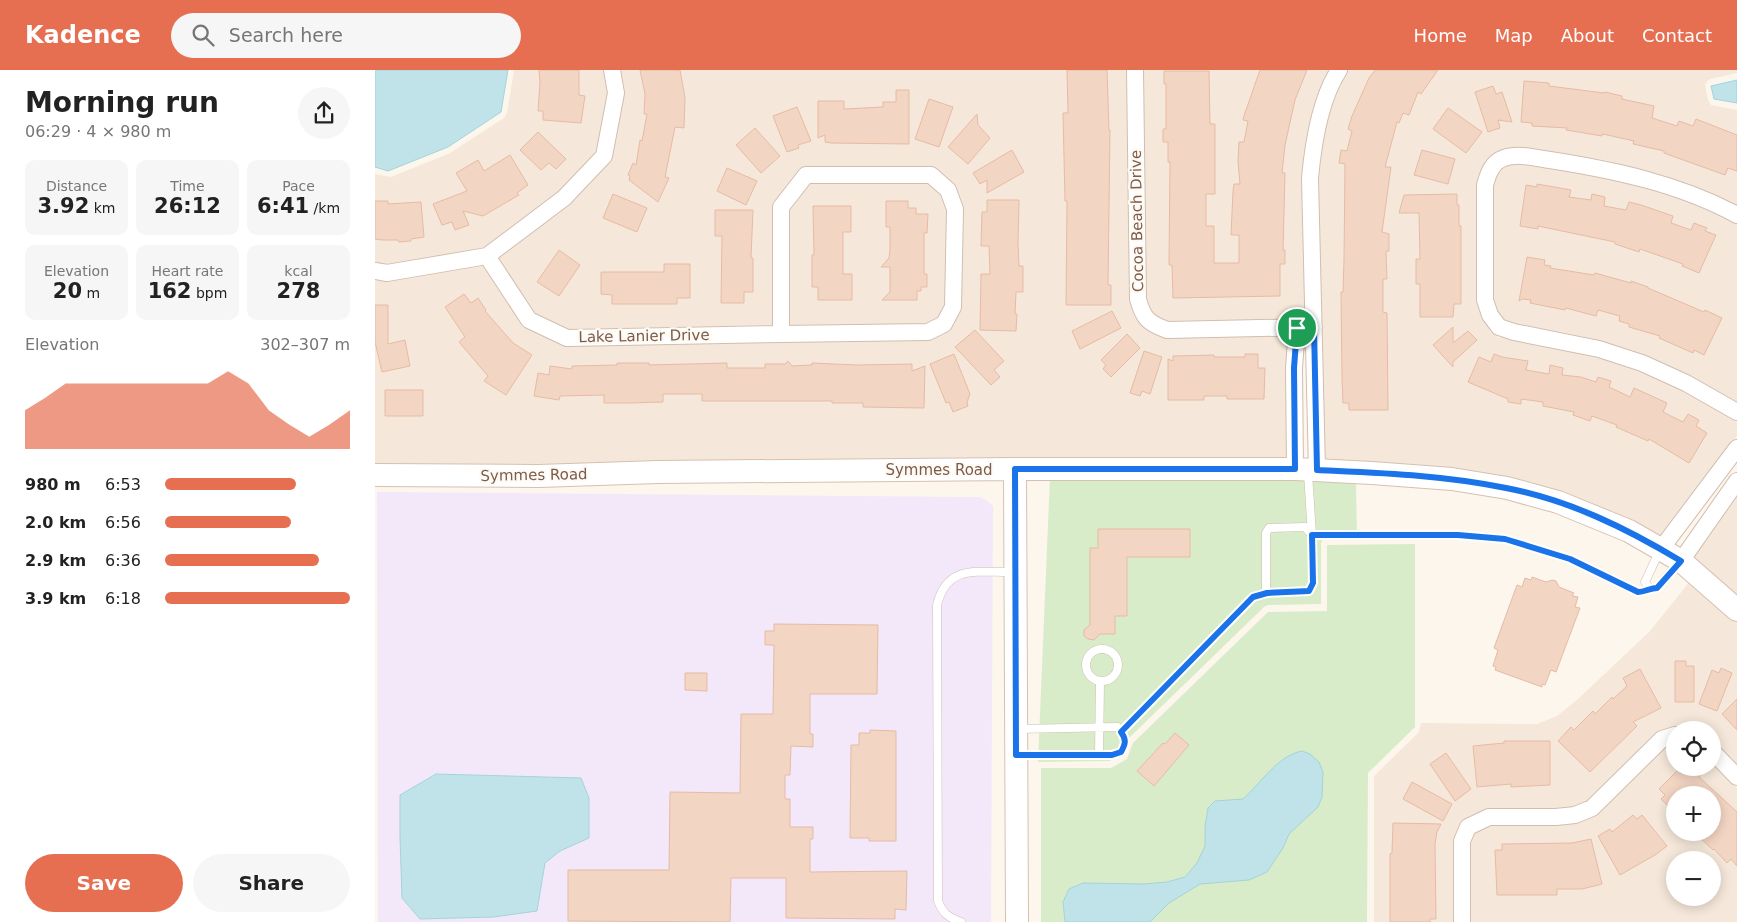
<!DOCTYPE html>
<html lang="en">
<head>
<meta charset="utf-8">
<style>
	:root { --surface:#fff; --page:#f6f6f6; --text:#222; --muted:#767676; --accent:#e76f51 }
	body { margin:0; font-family:"DejaVu Sans",sans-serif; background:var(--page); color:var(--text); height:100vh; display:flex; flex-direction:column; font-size:19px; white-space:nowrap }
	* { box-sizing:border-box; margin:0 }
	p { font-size:16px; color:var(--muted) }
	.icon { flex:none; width:28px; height:28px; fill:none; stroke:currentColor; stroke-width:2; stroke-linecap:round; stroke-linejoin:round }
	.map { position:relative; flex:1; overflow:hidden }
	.side { display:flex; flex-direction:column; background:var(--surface); width:375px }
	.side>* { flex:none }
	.buttons { position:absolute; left:1291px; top:651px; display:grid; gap:10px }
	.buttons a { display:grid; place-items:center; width:55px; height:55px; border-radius:50%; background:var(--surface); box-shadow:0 2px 12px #0003; font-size:25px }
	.pin { position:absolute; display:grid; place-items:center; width:42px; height:42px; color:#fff; margin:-21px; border:2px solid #fff; border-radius:50%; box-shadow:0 1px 5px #0007 }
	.round { display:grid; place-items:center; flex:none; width:52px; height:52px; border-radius:26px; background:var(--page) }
	.overview { display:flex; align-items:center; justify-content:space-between; height:85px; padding:0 25px }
	h1 { font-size:28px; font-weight:700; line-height:38px }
	.stats { display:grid; grid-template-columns:repeat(3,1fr); gap:8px; height:85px; padding:5px 25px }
	.stats div { display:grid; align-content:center; border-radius:10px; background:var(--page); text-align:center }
	.stats b { font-size:21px; font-weight:700 }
	.stats small { font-size:14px; font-weight:400 }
	.stats p { font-size:14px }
	.chart { height:140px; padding:10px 25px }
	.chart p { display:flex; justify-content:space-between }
	.chart svg { width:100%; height:90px; margin-top:5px; fill:var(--accent); opacity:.7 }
	.primary-button { display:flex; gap:10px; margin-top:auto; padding:10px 25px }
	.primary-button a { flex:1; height:58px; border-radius:30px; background:var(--accent); color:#fff; font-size:20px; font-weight:700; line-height:58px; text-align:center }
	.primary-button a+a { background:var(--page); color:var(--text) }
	ul { padding:0 25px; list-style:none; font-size:16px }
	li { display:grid; grid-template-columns:80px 60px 1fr; align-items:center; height:38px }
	li i { height:12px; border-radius:6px; background:var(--accent) }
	header { display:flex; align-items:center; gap:30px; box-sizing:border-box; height:70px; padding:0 25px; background:var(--accent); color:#fff }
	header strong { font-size:24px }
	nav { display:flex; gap:28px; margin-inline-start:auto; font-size:18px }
	.search { width:350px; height:45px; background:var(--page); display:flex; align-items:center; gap:12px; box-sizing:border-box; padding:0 18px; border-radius:28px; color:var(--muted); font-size:19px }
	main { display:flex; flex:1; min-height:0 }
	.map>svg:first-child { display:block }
</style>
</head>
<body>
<header>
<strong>Kadence</strong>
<div class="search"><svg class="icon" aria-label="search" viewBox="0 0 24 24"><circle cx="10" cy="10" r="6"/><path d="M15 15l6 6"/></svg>Search here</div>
<nav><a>Home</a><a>Map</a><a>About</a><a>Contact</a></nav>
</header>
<main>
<section class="side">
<div class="overview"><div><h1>Morning run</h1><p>06:29 · 4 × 980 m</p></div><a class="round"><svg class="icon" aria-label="share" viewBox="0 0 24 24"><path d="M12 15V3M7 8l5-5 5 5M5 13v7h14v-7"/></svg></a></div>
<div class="stats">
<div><p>Distance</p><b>3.92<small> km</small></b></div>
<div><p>Time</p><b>26:12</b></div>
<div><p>Pace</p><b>6:41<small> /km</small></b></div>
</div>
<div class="stats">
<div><p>Elevation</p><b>20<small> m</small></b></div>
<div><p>Heart rate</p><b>162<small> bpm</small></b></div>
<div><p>kcal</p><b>278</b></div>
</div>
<div class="chart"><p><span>Elevation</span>302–307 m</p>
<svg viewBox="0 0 160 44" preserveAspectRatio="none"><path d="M0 44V25L10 19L20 12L30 12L40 12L50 12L60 12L70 12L80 12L90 12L100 6L110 12L120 25L130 32L140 38L150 32L160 25V44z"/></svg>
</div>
<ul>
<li><b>980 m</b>6:53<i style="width:71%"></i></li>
<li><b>2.0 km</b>6:56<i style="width:68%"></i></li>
<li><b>2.9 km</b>6:36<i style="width:83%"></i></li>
<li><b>3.9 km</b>6:18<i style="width:100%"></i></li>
</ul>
<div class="primary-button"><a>Save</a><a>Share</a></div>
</section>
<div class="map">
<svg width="1362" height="852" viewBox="0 0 1362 852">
	<rect width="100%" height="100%" fill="#fdf6ec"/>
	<path fill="#f5e8da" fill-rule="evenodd" d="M139,0H229L233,23L222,81L184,122L109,178L12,195L0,193V104L16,107L75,83L129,48L132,43Z
		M244,0H753L756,231L760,246L775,262L790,267L914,266L912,391L0,397V209L13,211L108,194L189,275L572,261L578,114L560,98L556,96L431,97L425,99L400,132L398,255L193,259L159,243L122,188L234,91Z
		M768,0H955L940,38L932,249L793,251L781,247L773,239L770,227Z
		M973,0H1362V3L1335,9L1332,11L1330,15L1333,30L1336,35L1362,40V136L1302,110L1230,90L1146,78L1130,79L1115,87V262L1120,264L1124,268L1126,266L1138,270L1185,278L1223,287L1265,301L1309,321L1362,352V366L1284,469L1257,453L949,392L942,109L945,77L954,43L968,8Z
		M1145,94L1227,106L1298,126L1346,145L1362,154V333L1315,306L1269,285L1226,271L1187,262L1141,254L1129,250L1122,241L1118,229L1117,116L1120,107L1126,98L1132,95Z
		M434,113H553L567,125L573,141L571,234L564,247L552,254L413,255V140Z
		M1362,424V529L1316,490Z
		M1316,510L1362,551V695L1338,671V660H1323L1315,656L1297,657L1285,661L1213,731L1199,737L1180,739H1114L1097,745L1089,750L1079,852H999V706L1044,662L1046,653L1162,654L1182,646L1203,629L1275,561Z
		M1300,673V698H1338V693L1362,718V852H1094V773L1099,763L1115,755H1181L1201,753L1220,746L1291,677ZM1300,725H1338V762H1300ZM1300,790H1338V828H1300Z"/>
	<path fill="#f3e8fa" d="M2,422L605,427L611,430L618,436L616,852H3Z"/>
	<path fill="#d8ecc9" d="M675,407L981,410L982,468H952L948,469L946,473V534L893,535L889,537L754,668L748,683L735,691L663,692Z
		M1040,474V657L993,703L992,852H666V698H736L752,689L758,673L893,542L952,541V475Z"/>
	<path fill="#bfe3e8" stroke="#a5d3da" d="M0,0H133L126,42L73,77L13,101L0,97Z
		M1362,10V33L1339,29L1336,16Z
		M927,681L935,684L944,692L948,702L947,727L943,737L914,764L908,778L892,802L874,810L825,814L794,833L775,852H690L688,832L694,819L708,813L769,814L792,812L810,807L822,793L830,776V757L833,738L840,731L868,729C886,713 902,686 927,681Z
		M61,704L206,708L214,728V768L185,781L170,793L162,841L119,847L45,849L27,828L25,767V725Z"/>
	<path fill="#f3d5c3" stroke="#e6bba3" d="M164,0H204V25L210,26L206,53L168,50V41H163L165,12Z
		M265,0H305L310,28L309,58L300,57L290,107L294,108L283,132L254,110L255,106L253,105L258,93L261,95L265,70L267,71L272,44H269L270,24Z
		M692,0H732L734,60H735L733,215H736V235H691L692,131H690L688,43H693Z
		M885,0H932L920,30L910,75L907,103H910L908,180H910V194H905V226L798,228L797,195H794L795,92H793V72H788V59H791V14H789V1H834L835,54H840V124H831V156H839V193H864V165H856L858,121L859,114H865L863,91L864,72H869L873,51L868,50L870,43Z
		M1000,0H1063L1046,24L1043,22L1034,45L1028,43L1024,53L1022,52L1010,97H1016L1007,162L1014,164V181H1011L1012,209H1008V242L1012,243L1013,340H974V333H968L967,308L966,222H968L969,190L970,94L964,93L966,80L972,81L977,61L973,59L977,46L994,8Z
		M1149,11L1174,13V16L1229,23L1230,22L1247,26V29L1279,36L1277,48L1302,56L1304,51L1318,56L1321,49L1362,65V101L1353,98L1350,105L1289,83V81L1258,74L1259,71L1228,64L1227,66L1191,60L1192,58L1157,56V53L1146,52Z
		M1118,16L1121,24L1127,22L1137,52L1123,50L1125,58L1113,62L1100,22Z
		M521,20H534V74L456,73L450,72V65L443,68V31H469V39L508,37V32H521Z
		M554,29L578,37L564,77L540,69Z
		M422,37L436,71L423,75L424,78L412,82L398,46Z
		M1073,38L1107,62L1091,83L1058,59Z
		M602,44L603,55L615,68L593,94L573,77Z
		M380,58L405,86L386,103L361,75Z
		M163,62L191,89L181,99L174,93L166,100L145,80Z
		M637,80L649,102L612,123V110L605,114L598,103Z
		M1047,80L1080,89L1073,114L1039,105Z
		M135,85L153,115L142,123L144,125L108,146L88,141L94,155L80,160L77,152L67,155L58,134L92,121L81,103L103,90L109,101Z
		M352,98L382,111L371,135L342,121Z
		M1162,114L1196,120L1194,127L1216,130L1217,124L1230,127L1229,136L1251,140L1254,132L1266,135L1298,146L1296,153L1316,160L1319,153L1332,158L1330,161L1341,165L1324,203L1307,196L1308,194L1265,179L1264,182L1240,174V172L1163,156V159L1145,156L1151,115L1162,117Z
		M238,124L272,138L262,162L228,148Z
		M1082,124V135H1084V156H1086V234H1079L1078,247H1045V214H1041V189H1045L1044,143H1024L1029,125Z
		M612,130H644L643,173L644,196H648V222H641L640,244H642L641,261L605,260L606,204H615L614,176H606L607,142H612Z
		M0,131H13V134L46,132L49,167L36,169V171L24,172L23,170H7L0,169Z
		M511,131H533V138H541V144H553L552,163H549V204H552V217H546V221H542V230H507L515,222V197H506L514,188L515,180V157H511Z
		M438,136H476V162H468V204H477V230H443V217H437V185H439Z
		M340,140H378L376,188H378V222H369V233H346L347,166H340Z
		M184,180L205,195L184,226L162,212Z
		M1152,187L1170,190L1169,195L1176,196L1175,198L1219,205L1220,203L1256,213V211L1273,217V218L1329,242L1330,240L1347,248L1329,285L1319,280L1318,283L1284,268L1285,266L1254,257V254L1244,251L1245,246L1223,240L1221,246L1191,238L1190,240L1155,233L1156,230L1147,229L1144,231Z
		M289,194H315V228H302V234H237V225L226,224V202H289Z
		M89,224L96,233L103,228L111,240L110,241L138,273L157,285L131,325L109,311L113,306L84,272L90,267L70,237Z
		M0,235H13V274L30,270L35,296L7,302L0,272Z
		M737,241L746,258L705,279L697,261Z
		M1078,257V273L1093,261L1102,270L1078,292V297L1058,275Z
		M600,260L629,291L619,300L625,307L616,315L580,277Z
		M752,264L765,278L736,307L728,299L731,295L726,290Z
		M769,281L787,287L775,324L767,321L765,326L755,323Z
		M579,284L595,324L592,332L593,336L578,342L574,332L571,333L555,294Z
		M870,284H883V298H890L889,329H852V326H829V330H793V289L798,291V286L839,285V287H870Z
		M1119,284L1127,287L1153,291L1151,300L1174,304L1175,295L1188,298L1187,305L1206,307L1221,312L1223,307L1236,311L1234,317L1255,327L1259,318L1292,333L1288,342L1308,352L1313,344L1324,350L1321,356L1332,363L1314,393L1274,369L1273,371L1241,357L1242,355L1217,346L1215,351L1198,345L1199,342L1168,336V332L1146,329V334L1133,332V329L1093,312L1104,287L1116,292Z
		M413,291L417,296L437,295V293L482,295L537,294V301L550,296L549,338L488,337V333H457V331H327V324H288V332L255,333H229V325L185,326L184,330L159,326L163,303L174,305L175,296L197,299V296L242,295V293H274V295L352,293V298H390V294H410Z
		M10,320H48V346H10Z
		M723,459H815V487H752V546H740V564H725L719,570L713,569L709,566V560L715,555V478H723Z
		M1157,507L1171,512L1177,510L1181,511L1184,517L1199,523L1197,526L1203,527L1200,537L1205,538L1181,602L1176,600L1170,615L1167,614V617L1120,600L1121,597L1118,596L1123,580L1119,578L1142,515L1147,517L1150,508L1156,510Z
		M399,554L503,555L502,624H435V664H438V677L416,676L415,705H410V729H415V757H438V769H435V802L532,801L531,840L520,839V849L411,848V808H356L355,852L193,851V800H294L295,722L365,723L366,644H398L399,575H390V561H399Z
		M1300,591H1311V596H1319V632H1300Z
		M1346,598L1357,603L1342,641L1324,634L1337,600L1344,603Z
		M1265,599L1286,638L1258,652L1262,656L1215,702L1183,671L1196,657L1199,660L1218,641L1220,644L1237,627L1238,629L1252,616L1248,608Z
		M310,603H332V621L310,620Z
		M1362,629V660L1347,644Z
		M495,660L521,661V771H494V768H475L476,675H484V663H495Z
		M800,663L814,675L779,716L762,701L788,673L790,674Z
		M1129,671H1175V715L1136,717V714L1102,717L1098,676L1129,673Z
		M1071,683L1096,719L1080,731L1055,694Z
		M1314,698H1317L1325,705L1324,707L1362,742V796L1356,789L1352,793L1339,779L1338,780L1319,762H1338V725H1300V731L1294,737L1286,729L1290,725L1284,719L1303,700L1307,704Z
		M1037,712L1077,734L1068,751L1028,729Z
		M1258,745L1262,749L1267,745L1292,776L1280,785L1245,805L1223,766L1235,759L1237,762Z
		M1018,753L1066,754L1062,762L1060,774L1061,849H1055V852H1015V784L1017,783Z
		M1216,769L1227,814L1207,819H1182V825H1122L1120,780H1127V774L1197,773Z"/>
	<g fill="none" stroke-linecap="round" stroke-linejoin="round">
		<g stroke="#d1beb0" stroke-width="9">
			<path id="lane" d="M1274,518L1270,512L1284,482
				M891,523V463L894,458L930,457L937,465L933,403
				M711 595a16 16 0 1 1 32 0a16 16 0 1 1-32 0Z
				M746,662L878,527L891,523L934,521L938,513L937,465H1083L1131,469L1195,489L1263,522C1270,522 1275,518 1282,518L1304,492
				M643,685H737L746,682C752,672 750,667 743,657L643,659
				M724,685L725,611
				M586,852C573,847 568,844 563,831L562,535C572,493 604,503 639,502"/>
		</g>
		<g stroke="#d1beb0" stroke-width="18">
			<path id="street" d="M760,0L763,229C768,248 773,253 792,260L939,257
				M431,105H556L573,120L580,139L578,237L569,254L553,262L406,264V137Z
				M1362,145C1305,114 1239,100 1175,90C1161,88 1143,83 1129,88C1117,92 1113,104 1110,115V230L1115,245L1124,257L1139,262L1224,279L1267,293L1311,313L1362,342
				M112,186L154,250L192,268L406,264
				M0,201L12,203L112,186L189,128L229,86L241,23L237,0
				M920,399L919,298L922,258
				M942,400L935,108C938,75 945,29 964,0
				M1286,479L1362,378
				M1306,491L1362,411
				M1338,682L1362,707
				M1087,852V771L1093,757L1114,747H1181L1200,745L1217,738L1287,669L1300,665"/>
		</g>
		<g stroke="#d6c0b0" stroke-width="24">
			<path id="secondary" d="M640,399L642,852
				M0,405L164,406L283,402L640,399H920L997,403L1077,409L1132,418L1183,432L1254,461L1306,491L1362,540"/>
		</g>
		<use href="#lane" stroke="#fff" stroke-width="8"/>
		<use href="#street" stroke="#fff" stroke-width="16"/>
		<use href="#secondary" stroke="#fff" stroke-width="22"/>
	</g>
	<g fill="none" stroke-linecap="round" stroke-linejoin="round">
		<g stroke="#fff" stroke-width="10">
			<path id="route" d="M939,257L942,400C1005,403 1069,405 1131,418C1194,430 1251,458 1306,491L1282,518C1275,518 1270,522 1263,522L1195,489L1130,469L1083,465H937L938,513L934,521L892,523L878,527L746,662C752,670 750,675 746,682L737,685H641L640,399H920L919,298L922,258Z"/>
		</g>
		<use href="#route" stroke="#1a73e8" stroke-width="6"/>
	</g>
	<g text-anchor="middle" stroke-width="4.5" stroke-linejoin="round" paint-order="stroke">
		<g font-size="15" fill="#7a5c4d" stroke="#fffaf3">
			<text transform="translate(762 151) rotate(-91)" y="5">Cocoa Beach Drive</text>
			<text transform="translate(269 266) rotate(-1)" y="5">Lake Lanier Drive</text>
			<text x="564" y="405">Symmes Road</text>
			<text transform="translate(159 405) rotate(-1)" y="5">Symmes Road</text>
		</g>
	</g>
</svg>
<div class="buttons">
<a><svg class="icon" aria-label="locate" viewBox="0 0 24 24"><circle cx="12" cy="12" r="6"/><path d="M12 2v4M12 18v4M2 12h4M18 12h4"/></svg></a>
<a>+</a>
<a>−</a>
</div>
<div class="pin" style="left:922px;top:258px;background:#1e9e55"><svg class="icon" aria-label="arrive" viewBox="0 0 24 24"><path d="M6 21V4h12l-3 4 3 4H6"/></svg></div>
</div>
</main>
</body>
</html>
